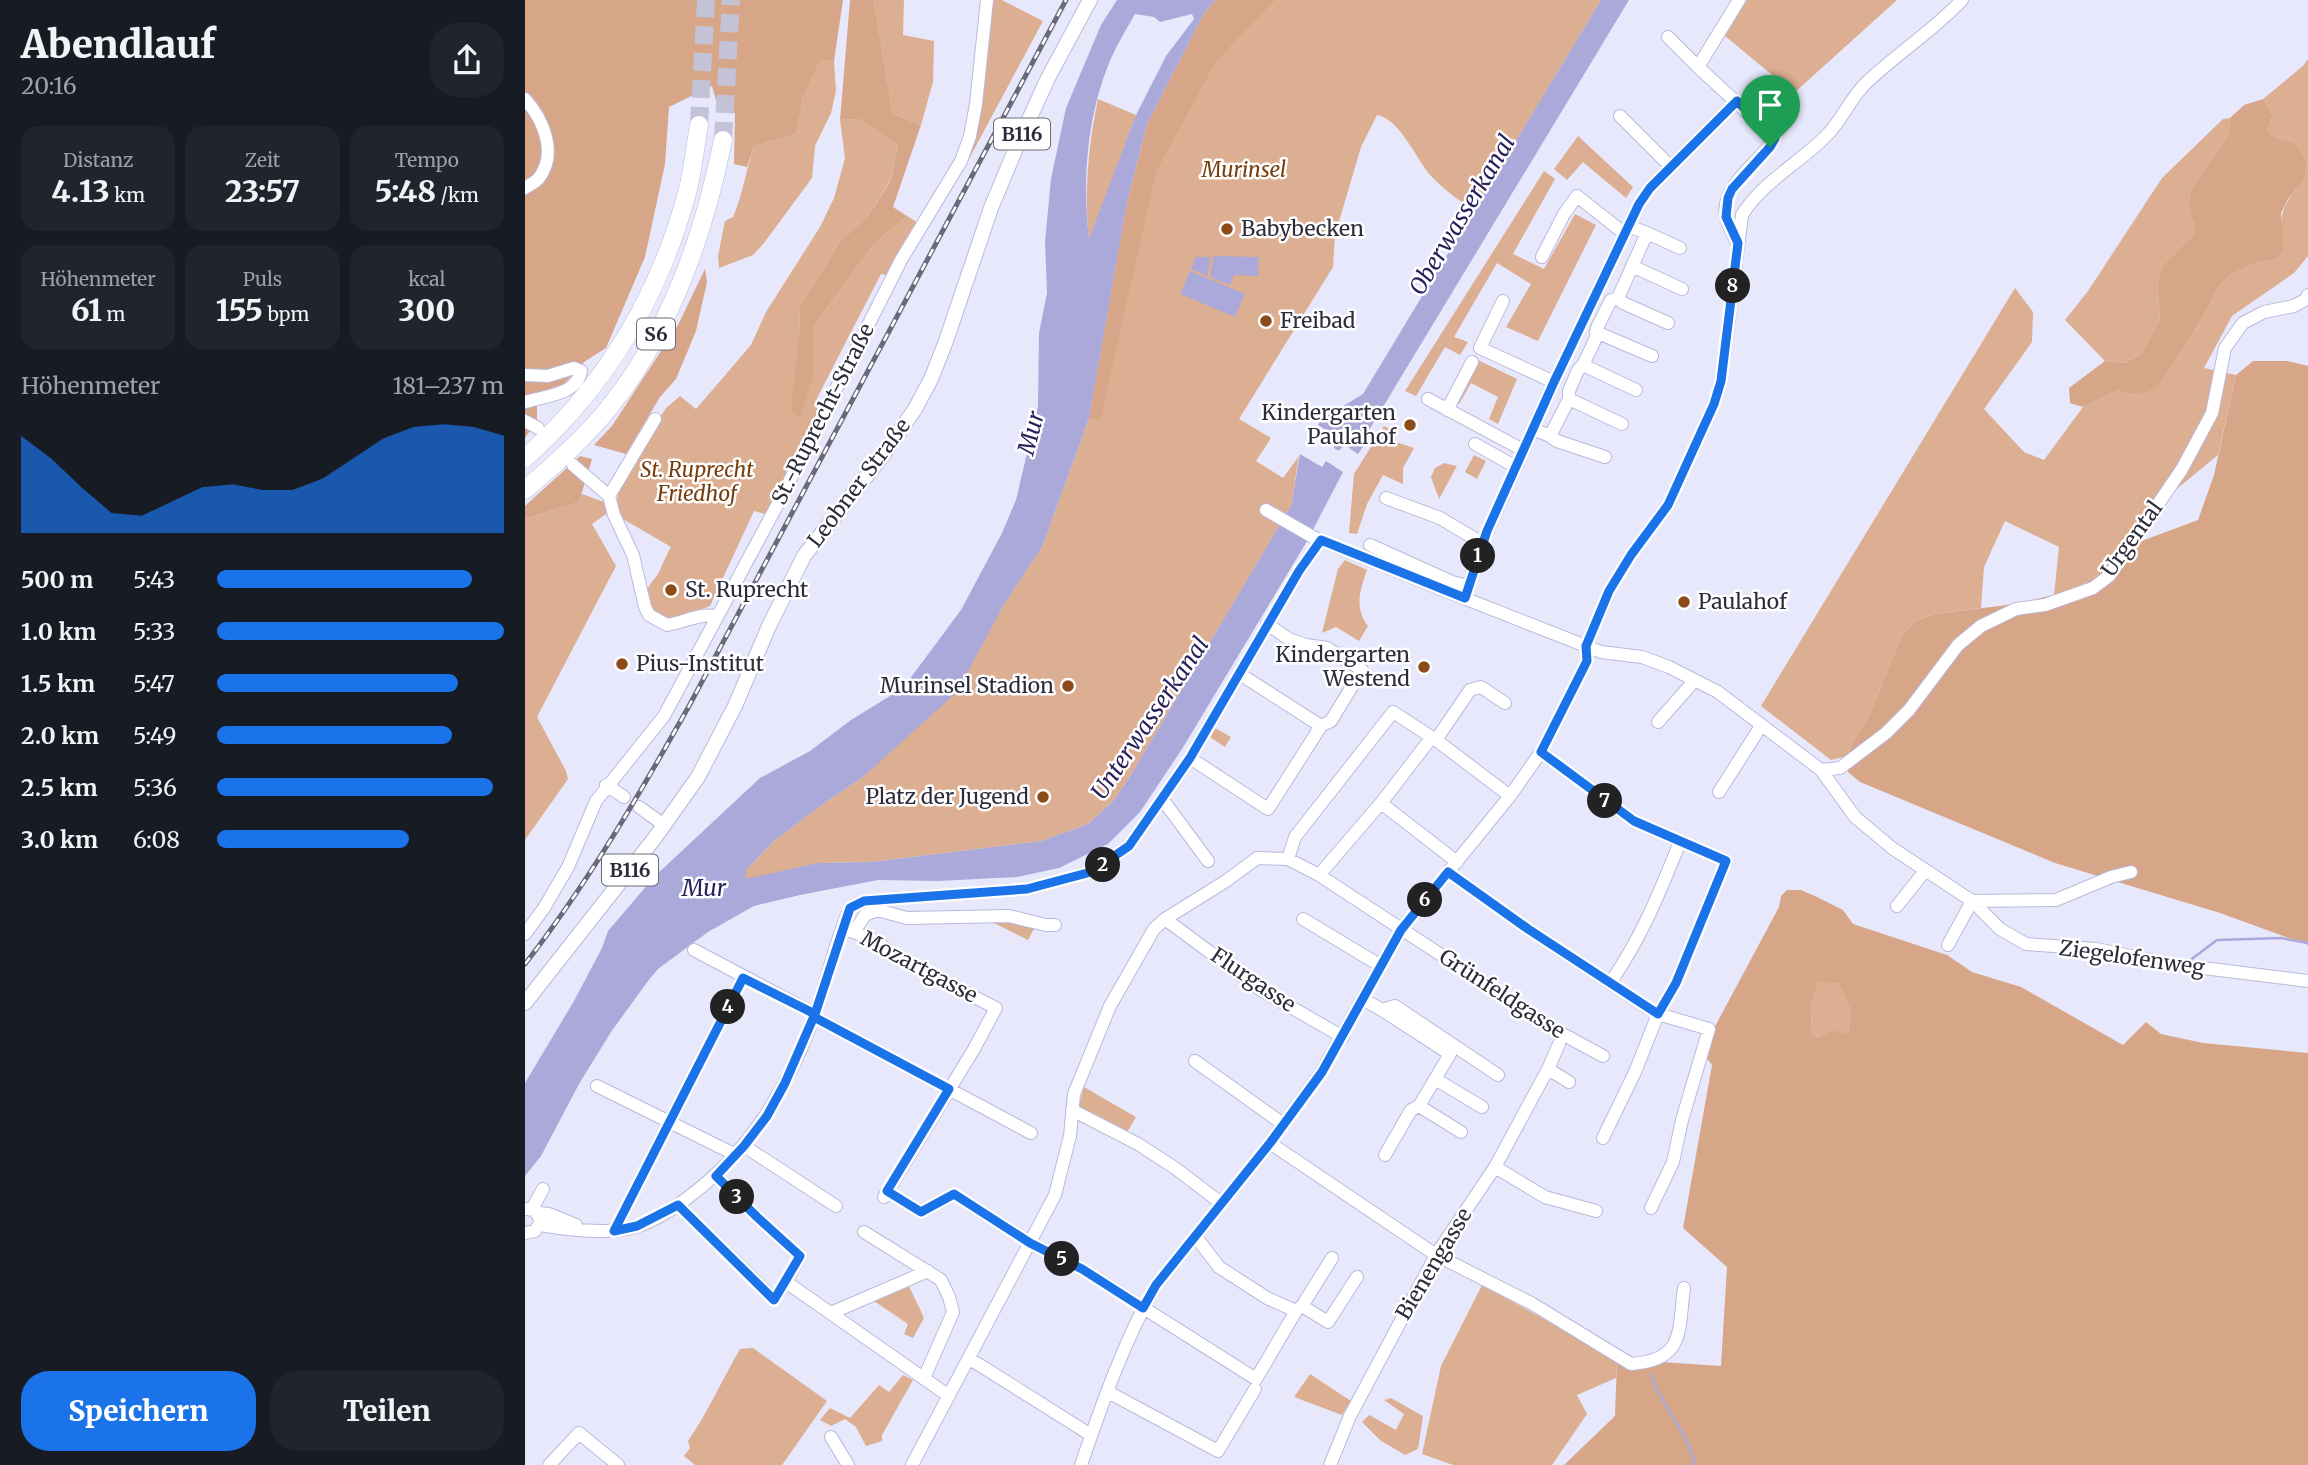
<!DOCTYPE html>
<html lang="de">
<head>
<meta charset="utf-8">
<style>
	:root { --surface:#171b24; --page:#20242c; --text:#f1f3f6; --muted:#9ea1a6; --accent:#1a73e8 }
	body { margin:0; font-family:Merriweather,serif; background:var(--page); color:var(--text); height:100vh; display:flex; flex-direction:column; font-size:26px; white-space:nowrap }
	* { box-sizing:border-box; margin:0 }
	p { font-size:23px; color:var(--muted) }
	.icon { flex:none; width:38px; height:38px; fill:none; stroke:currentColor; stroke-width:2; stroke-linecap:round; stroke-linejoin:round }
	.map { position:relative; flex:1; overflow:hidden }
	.details { display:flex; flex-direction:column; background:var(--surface); width:525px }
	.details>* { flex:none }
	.pin { position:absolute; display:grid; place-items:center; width:60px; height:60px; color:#fff; margin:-72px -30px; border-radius:50% 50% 50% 0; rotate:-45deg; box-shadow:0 0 7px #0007 }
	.pin .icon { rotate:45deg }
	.km { position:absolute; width:35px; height:35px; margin:-18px; border-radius:50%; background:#222; color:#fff; font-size:19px; line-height:35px; text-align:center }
	.round { display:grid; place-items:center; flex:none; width:74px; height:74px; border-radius:28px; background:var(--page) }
	.headline { display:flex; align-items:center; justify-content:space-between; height:119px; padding:0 21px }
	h1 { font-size:38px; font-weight:800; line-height:52px }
	.metrics { display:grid; grid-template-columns:repeat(3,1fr); gap:10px; height:119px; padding:7px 21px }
	.metrics div { display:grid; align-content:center; border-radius:18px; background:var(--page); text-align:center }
	.metrics b { font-size:30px; font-weight:800 }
	.metrics small { font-size:19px; font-weight:400 }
	.metrics p { font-size:19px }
	.chart { height:196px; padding:14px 21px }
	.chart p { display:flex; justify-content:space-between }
	.chart svg { width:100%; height:126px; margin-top:7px; fill:var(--accent); opacity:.7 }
	.cta { display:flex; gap:14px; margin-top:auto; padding:14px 21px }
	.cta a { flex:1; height:80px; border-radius:28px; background:var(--accent); color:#fff; font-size:28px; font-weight:800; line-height:80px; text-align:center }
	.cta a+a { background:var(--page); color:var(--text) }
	ul { padding:0 21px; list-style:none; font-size:23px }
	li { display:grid; grid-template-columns:112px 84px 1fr; align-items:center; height:52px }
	li i { height:18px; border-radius:9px; background:var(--accent) }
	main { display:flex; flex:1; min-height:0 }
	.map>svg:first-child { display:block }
</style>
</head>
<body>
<main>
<section class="details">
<div class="headline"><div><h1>Abendlauf</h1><p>20:16</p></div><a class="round"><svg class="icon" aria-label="share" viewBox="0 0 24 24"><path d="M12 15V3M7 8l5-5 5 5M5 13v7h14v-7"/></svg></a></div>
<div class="metrics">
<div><p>Distanz</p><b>4.13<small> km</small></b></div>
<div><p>Zeit</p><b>23:57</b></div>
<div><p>Tempo</p><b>5:48<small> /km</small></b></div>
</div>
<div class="metrics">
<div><p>Höhenmeter</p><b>61<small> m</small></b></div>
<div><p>Puls</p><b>155<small> bpm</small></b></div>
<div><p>kcal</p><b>300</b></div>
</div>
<div class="chart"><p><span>Höhenmeter</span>181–237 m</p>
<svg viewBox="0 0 160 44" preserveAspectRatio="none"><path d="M0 44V10L10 18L20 28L30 37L40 38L50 33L60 28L70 27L80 29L90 29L100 25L110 18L120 11L130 7L140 6L150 7L160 10V44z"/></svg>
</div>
<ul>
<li><b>500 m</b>5:43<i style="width:89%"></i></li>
<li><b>1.0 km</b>5:33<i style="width:100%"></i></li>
<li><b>1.5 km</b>5:47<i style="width:84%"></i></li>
<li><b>2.0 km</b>5:49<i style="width:82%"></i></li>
<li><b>2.5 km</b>5:36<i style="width:96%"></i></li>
<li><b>3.0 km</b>6:08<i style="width:67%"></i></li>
</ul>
<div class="cta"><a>Speichern</a><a>Teilen</a></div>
</section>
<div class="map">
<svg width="1783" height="1465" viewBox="0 0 1783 1465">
	<rect width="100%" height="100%" fill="#e8e8fd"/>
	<path fill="#dcae92" d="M349,0H379L378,35L409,41L408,82L396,125L368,114Z
		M467,0H477L518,21L444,159L441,160L457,109L455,102Z
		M690,0H1076L949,211C934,200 919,190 906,176C891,159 875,119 852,115L836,147L810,235L808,267L714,419L746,438L731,461L758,478L774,456L766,506L604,778L588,801L563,824L517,841L347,862L292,863L221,880V870L249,841L295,806L338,777L478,606L517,547L564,418L602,202Z
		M1222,0H1372L1269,93L1200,36Z
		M295,59L309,61L311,91L306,113L290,146L287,178L239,243L228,255L194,268L193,256L200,221L208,217C218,194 221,170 229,146L272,134L278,98Z
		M1783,59V256L1769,273L1707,316L1679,368L1711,375L1693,455L1648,492L1583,569L1546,591L1529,595L1534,547L1480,521L1459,567L1456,608L1409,614L1389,622L1376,637L1342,721L1323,756L1306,760L1236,706L1490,288L1508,312L1507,342L1459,409L1499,452L1519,460L1558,407L1594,390L1634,386L1679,315L1695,285L1707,274L1731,263L1753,259L1759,251C1754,214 1754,209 1779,180L1768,142L1751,138L1742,130L1748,115L1738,99L1778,66Z
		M573,99L611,115L564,241C559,192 563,147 573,99Z
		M1705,118L1703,136L1666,189L1663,205L1670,228L1668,235L1637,268L1632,283L1635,319L1617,353L1600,363L1580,361L1540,320L1563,291L1637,178L1698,119Z
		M334,119L373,145L365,181L343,216L316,240L275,306L274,337L288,347L289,326L348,245L382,216L392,222L361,275L356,274L292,398L298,404L243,515L229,511L185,606L142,622C130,614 116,602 124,586C127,581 132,577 134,572C138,564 141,555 146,547L98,519L92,504L93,491L124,434L141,408L155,396L171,409L226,345L241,312L295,227L309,198L320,158L315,120Z
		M1053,136L1108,187L1101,198L1058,162L1042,180L1029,169Z
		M1019,171L1030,179L988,254L1019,269L1050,214L1071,225L1013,341L981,327L1006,284L972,263L929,337L943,342L935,355L920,347L891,396L880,391Z
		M953,360L992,379L973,424L964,419L973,397L946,383L934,404L930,400Z
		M859,426L869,431L871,442L889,448L878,468V484L858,475L842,504L832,534L824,533L829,474Z
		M949,455L961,461L952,479L940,472Z
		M919,463L932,466L914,499L906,477L910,468Z
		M57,494L82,503L81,514L67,524L91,566L12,717L41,771L43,779L0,840V519L54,502Z
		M820,560L842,570C835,590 829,608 843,626L834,641L811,627L797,633L813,569Z
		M690,728L706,737L700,747L685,737Z
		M463,920H479L510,927L503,940Z
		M1293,980L1314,984L1326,1012L1323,1035L1294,1038L1286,1034L1287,1002Z
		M559,1087L611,1117L601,1134L553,1108Z
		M957,1285L1092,1359L1091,1378L1052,1395L1062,1414L1027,1465H928L897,1454L916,1366Z
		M384,1286L399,1318L388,1338L379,1334L383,1324L349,1301L354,1297Z
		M228,1348L302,1401L257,1465H170L159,1456L165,1448L163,1441C183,1412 197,1380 215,1349Z
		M785,1374L826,1401L817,1415L769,1397Z
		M378,1375L388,1380L357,1435V1441L341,1446L331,1427L320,1419L306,1426L295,1420L305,1408L325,1418L354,1385L364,1392Z
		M866,1398L898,1416L893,1449L880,1455L855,1440L837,1422L844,1415L871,1430L879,1414L859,1400Z"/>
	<path fill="#d7a689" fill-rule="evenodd" d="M0,0H318L309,61L295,60L278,98L272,134L229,146L222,167L209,164L210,113L194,111L187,86L144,107L140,164L120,257L81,348L59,362L39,384L12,393V421L0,438Z
		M325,0H349L368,114L396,125L368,207L382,216L348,245L289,326L288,376L275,417L266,411L274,337L275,306L316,240L343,216L365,182L373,145L334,119L315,120Z
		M690,0H750L691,61L631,172L575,421L564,418L602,202L622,124L678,15Z
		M1738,99L1748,115L1742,130L1751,138L1768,142L1781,160L1779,180L1763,199L1756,213L1759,251L1753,259L1731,263L1707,274L1695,285L1679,315L1634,386C1619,394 1610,396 1594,390L1558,407L1545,403L1544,388L1580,361L1600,363L1617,353L1635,319L1632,283L1637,267L1668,235L1670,228L1663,205L1666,189L1703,136L1705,118L1719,105Z
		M180,269L182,282L171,331L151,379L135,397L101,454L69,445L87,426L153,325Z
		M1728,361H1762L1783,366V945L1695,913L1530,863L1335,782L1323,772V756L1328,744L1342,721L1376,637L1389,622L1409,614L1490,604L1546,591L1583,569L1614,542L1673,520L1689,475L1711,375Z
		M55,456L67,459L54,502L0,519V506Z
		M1262,890H1276L1292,897L1318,910L1328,924L1422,955L1447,972L1496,987L1598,1045L1621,1022L1636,1034L1678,1043L1783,1053V1465H1039L1090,1416L1092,1359L1196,1366L1202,1267L1158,1228L1187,1065L1179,1055L1187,1032L1254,907L1256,896ZM1293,981L1314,984L1326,1012L1323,1035L1307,1030L1294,1038L1286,1034L1287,1002Z"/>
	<path fill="#aba8da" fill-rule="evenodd" d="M592,0H690L678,15L622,124L602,202L564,418L517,547L478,606L432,692L338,777L295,806L249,841L221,870V879L292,863L347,862L517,841L563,824L588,801L604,778L766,506L775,454L797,467L801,461L818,472L781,543L657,749L615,812L583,844L534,868L492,877L413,881L353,880L275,895L229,906L183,932L133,969L123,981L86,1032L54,1084L16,1156L0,1176V1083L49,1001L77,948L83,931L130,876L235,778L285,751L326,720L378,688L436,610L477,533L491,500L513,406L514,333L522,293L520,241L526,179L541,108L576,25ZM610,14L629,17L635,22L667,14L669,19L641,56L611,115L564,239C557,178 562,110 589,52C595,39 603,27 610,14Z
		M1076,0H1104L841,435L844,438L833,454L824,448L825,445L793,425L797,419L838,394Z
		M689,256L734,257L733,276L709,275L705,285L685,277Z
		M671,257H686L682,276L666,269Z
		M665,271L720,294L710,317L655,294Z"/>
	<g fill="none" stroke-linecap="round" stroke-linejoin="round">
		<path stroke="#aba8da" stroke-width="2.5" d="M1664,961L1692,940L1756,938L1783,943
			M1126,1374C1136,1407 1163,1431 1170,1465"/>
		<path stroke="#aba8da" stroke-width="8" d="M813,446L824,432"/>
		<path stroke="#c3c2d6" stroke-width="18" stroke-dasharray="18 9" stroke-linecap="butt" d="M174,125L181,0
			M198,140L206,0"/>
		<g stroke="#bab9db" stroke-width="14">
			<path id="minor" d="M1143,37L1173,67
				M0,99C18,119 33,153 14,178C11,182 4,185 0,188
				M1095,116L1146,167
				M1122,233L1155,248
				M1212,243C1209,235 1202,225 1201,217C1195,184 1236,162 1250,138L1173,67L1214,0
				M1017,257L1039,214L1052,196L1100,234
				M1107,266L1157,289
				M1093,298L1098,303L1143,323
				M978,301L955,348L1029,382
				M1071,332L1127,356
				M1058,365L1111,390
				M0,375L23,376L49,368L56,371C52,395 19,396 0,402
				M903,399L998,450
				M1044,399L1097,424
				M922,410L947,362
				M130,419L84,496L89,515L108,555L120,607L124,615L142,625C160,622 174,613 192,616
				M0,421L13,428
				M1008,429L1025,436L1044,399V391L1053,370L1058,365L1071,338L1072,328L1086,300L1093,298L1122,233L1103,226
				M1025,436L1032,441L1080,457
				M950,444L991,467
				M48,465L84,496
				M861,498L915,518L957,543
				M741,510L788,537L931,595L1076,652L1117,657L1144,667L1193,692L1296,770L1330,817L1367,848L1447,901L1475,929L1501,944L1571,949L1646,964L1783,981
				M845,545L927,582L943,586
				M940,598L957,543L1029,382L1114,204L1125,188L1212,101
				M715,674L796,726L806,721L837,670L802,648L781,645L764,639L742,624
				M1133,722L1170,680
				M911,740L945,690L956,687L980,703
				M1016,752L1109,821L1201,861L1151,983L1133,1014L1110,1072L1078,1138
				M665,758L743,809L796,726
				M1296,770L1315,768L1361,733L1384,710L1433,645L1456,626L1491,609L1520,605L1568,588L1584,576L1657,469L1687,413L1700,348L1718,323L1739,312L1769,306L1780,300L1783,295
				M81,785L99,797
				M1194,792L1236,726
				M638,800L683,861
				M856,803L932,862
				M114,807L139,825
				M763,859L770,837L868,712L911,740L985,796
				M923,872L1003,929L1120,1006L1133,1014L1184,1029L1157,1120L1148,1162L1126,1208
				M794,875L856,803L907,737
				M1372,906L1400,871
				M325,908L339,901L502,889L566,872L604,846L665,758L774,571L796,540
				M640,919L736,990L818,1037
				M778,919L856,966
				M317,929C333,933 357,941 367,955L471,1008L449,1049L359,1197
				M329,932L340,915L352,910L382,918L484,916L521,925H530
				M0,934L19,908L43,867L71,801L139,716L256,498L376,260L436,161L445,136L451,104L462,0
				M1423,945L1447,901L1531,900L1586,877L1606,872
				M169,950L290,1014
				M1085,983C1117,937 1134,894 1155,842
				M838,999L857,1010L870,1006L973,1075
				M857,1010L925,1054L894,1106L936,1132
				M289,1017L506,1133
				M670,1061L758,1124
				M1023,1069L1044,1082
				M910,1079L957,1107
				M72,1086L211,1155
				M547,1110L613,1144L650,1168L696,1203
				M745,1143L911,1255L1006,1303L1106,1364C1160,1360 1153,1332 1159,1288
				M219,1146L311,1206
				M860,1155L886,1110L894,1106
				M970,1167L1020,1197L1071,1211
				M191,1176L232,1217L275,1256L261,1282
				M362,1191L396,1212L429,1194L505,1243L557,1269L731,1379L771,1311L777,1306L807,1258
				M153,1205L249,1299L261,1282L424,1396
				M0,1209L10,1210L16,1221L10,1231L0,1233
				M7,1209L18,1189
				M13,1213L24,1214L51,1225
				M15,1225C44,1230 82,1235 110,1227C128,1222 146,1210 161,1199C224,1153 261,1091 288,1019C302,983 309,944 325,908
				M89,1231L218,978
				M339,1232L416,1280L424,1297L428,1312L399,1378
				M671,1237L694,1267L742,1298L771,1311
				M777,1306L803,1322L832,1277
				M306,1313L403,1271
				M445,1359L566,1435
				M583,1392L693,1451L730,1389
				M306,1437L323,1465
				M24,1465L54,1433L93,1465
				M387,1465L530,1195L545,1136L549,1094L585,1006L629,929L640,919L701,881L732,858L763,859L794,875L1032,1031L1078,1056
				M556,1465C577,1404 599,1341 631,1285L745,1143L797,1071L876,930L985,796L1016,752L1062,661L1061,646L1084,591L1106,555L1143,505L1189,404L1196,381L1217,215C1238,181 1275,163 1302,135C1317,120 1325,99 1340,84C1371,54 1407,32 1437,0
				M805,1465L825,1416L911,1255L970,1167L1023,1069L1034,1044"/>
		</g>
		<g stroke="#bab9db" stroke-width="16">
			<path id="major" d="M0,1003L129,839L173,777L210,706L244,626L279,556L358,455L390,409L406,379L421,341L466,208L491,148L523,78L565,0"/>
		</g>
		<g stroke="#bab9db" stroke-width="19">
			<path id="highway" d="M0,458C80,387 134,296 162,193C168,171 170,147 174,125
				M0,490C31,463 62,436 87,404C147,328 179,234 198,140"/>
		</g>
		<use href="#minor" stroke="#fff" stroke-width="12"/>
		<use href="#major" stroke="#fff" stroke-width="14"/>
		<use href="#highway" stroke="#fff" stroke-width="18"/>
		<g stroke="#6a697a" stroke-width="5">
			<path id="rail" d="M0,964C63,883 114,795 164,706L541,0"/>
		</g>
		<use href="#rail" stroke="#fff" stroke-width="2.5" stroke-dasharray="8" stroke-linecap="butt"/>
	</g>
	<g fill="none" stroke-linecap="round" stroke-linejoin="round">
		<g stroke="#fff" stroke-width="14">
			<path id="route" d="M1245,147L1250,138L1212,101L1125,188L1114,204L1029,382L962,531L940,598L796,540L774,571L665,758L604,846L566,872L502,889L339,901L325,908L290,1014L260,1083L242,1116L219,1146L191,1176L232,1217L275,1256L249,1300L153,1205L112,1226L89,1231L218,978L290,1014L289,1017L424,1089L362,1191L396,1212L429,1194L505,1243L557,1269L618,1308L631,1285L745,1143L797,1072L876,930L923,872L1003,929L1133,1014L1151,983L1201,861L1109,821L1016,752L1062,661L1061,646L1084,591L1106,555L1143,505L1189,404L1196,381L1213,243L1201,217L1203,198L1207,189L1245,147"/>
		</g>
		<use href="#route" stroke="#1a73e8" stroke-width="9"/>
	</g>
	<g fill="#8d4b1a" stroke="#fff" stroke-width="2.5">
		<circle cx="702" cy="229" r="7"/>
		<circle cx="741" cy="321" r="7"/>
		<circle cx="885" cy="425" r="7"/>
		<circle cx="146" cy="590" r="7"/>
		<circle cx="1159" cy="602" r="7"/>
		<circle cx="97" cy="664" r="7"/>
		<circle cx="899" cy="667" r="7"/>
		<circle cx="543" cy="686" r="7"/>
		<circle cx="518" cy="797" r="7"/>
	</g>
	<g text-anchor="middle" stroke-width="5" stroke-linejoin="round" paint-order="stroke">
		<g fill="#fff" stroke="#6c6b75" stroke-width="2">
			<rect x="469" y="118.5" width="56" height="31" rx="5"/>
			<rect x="112" y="318.5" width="38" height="31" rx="5"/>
			<rect x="77" y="854.5" width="56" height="31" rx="5"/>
		</g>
		<g font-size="19" font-weight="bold" fill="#2d2c3a">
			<text x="497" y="141">B116</text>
			<text x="131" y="341">S6</text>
			<text x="105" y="877">B116</text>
		</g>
		<g font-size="21" font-style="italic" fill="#783c0c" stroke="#fff">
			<text x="719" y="177">Murinsel</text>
			<text x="172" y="477">St. Ruprecht<tspan x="172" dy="24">Friedhof</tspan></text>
		</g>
		<g font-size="21" fill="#2d2c3a" stroke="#fff" text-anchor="start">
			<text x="716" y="236">Babybecken</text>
			<text x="755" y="328">Freibad</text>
			<text x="871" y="420" text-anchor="end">Kindergarten<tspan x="871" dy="24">Paulahof</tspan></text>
			<text x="160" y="597">St. Ruprecht</text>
			<text x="1173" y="609">Paulahof</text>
			<text x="885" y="662" text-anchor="end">Kindergarten<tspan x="885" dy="24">Westend</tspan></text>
			<text x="111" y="671">Pius-Institut</text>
			<text x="529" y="693" text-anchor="end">Murinsel Stadion</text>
			<text x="504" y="804" text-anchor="end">Platz der Jugend</text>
		</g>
		<g font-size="21" fill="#2d2c3a" stroke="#fff">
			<text transform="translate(298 414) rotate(-63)" y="7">St.-Ruprecht-Straße</text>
			<text transform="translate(334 483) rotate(-53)" y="7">Leobner Straße</text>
			<text transform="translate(1607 539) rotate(-54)" y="7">Urgental</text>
			<text transform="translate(1607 958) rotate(8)" y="7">Ziegelofenweg</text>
			<text transform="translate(394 967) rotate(28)" y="7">Mozartgasse</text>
			<text transform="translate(728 980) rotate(34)" y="7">Flurgasse</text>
			<text transform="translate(977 994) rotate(33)" y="7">Grünfeldgasse</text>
			<text transform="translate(909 1264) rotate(-59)" y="7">Bienengasse</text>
		</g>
		<g font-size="23" font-style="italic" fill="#2a1f5a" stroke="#fff">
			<text transform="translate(937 215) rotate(-59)" y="8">Oberwasserkanal</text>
			<text transform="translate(506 433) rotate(-75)" y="8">Mur</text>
			<text transform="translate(625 718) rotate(-56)" y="8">Unterwasserkanal</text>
			<text x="179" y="896">Mur</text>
		</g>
	</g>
</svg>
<div class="pin" style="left:1245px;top:147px;background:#1e9e55"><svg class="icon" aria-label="arrive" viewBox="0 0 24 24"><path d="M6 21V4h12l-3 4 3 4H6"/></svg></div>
<b class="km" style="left:953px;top:556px">1</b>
<b class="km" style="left:578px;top:865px">2</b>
<b class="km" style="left:212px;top:1197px">3</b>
<b class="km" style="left:203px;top:1007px">4</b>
<b class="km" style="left:537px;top:1259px">5</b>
<b class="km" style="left:900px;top:900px">6</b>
<b class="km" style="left:1080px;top:801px">7</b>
<b class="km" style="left:1208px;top:286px">8</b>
</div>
</main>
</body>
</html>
